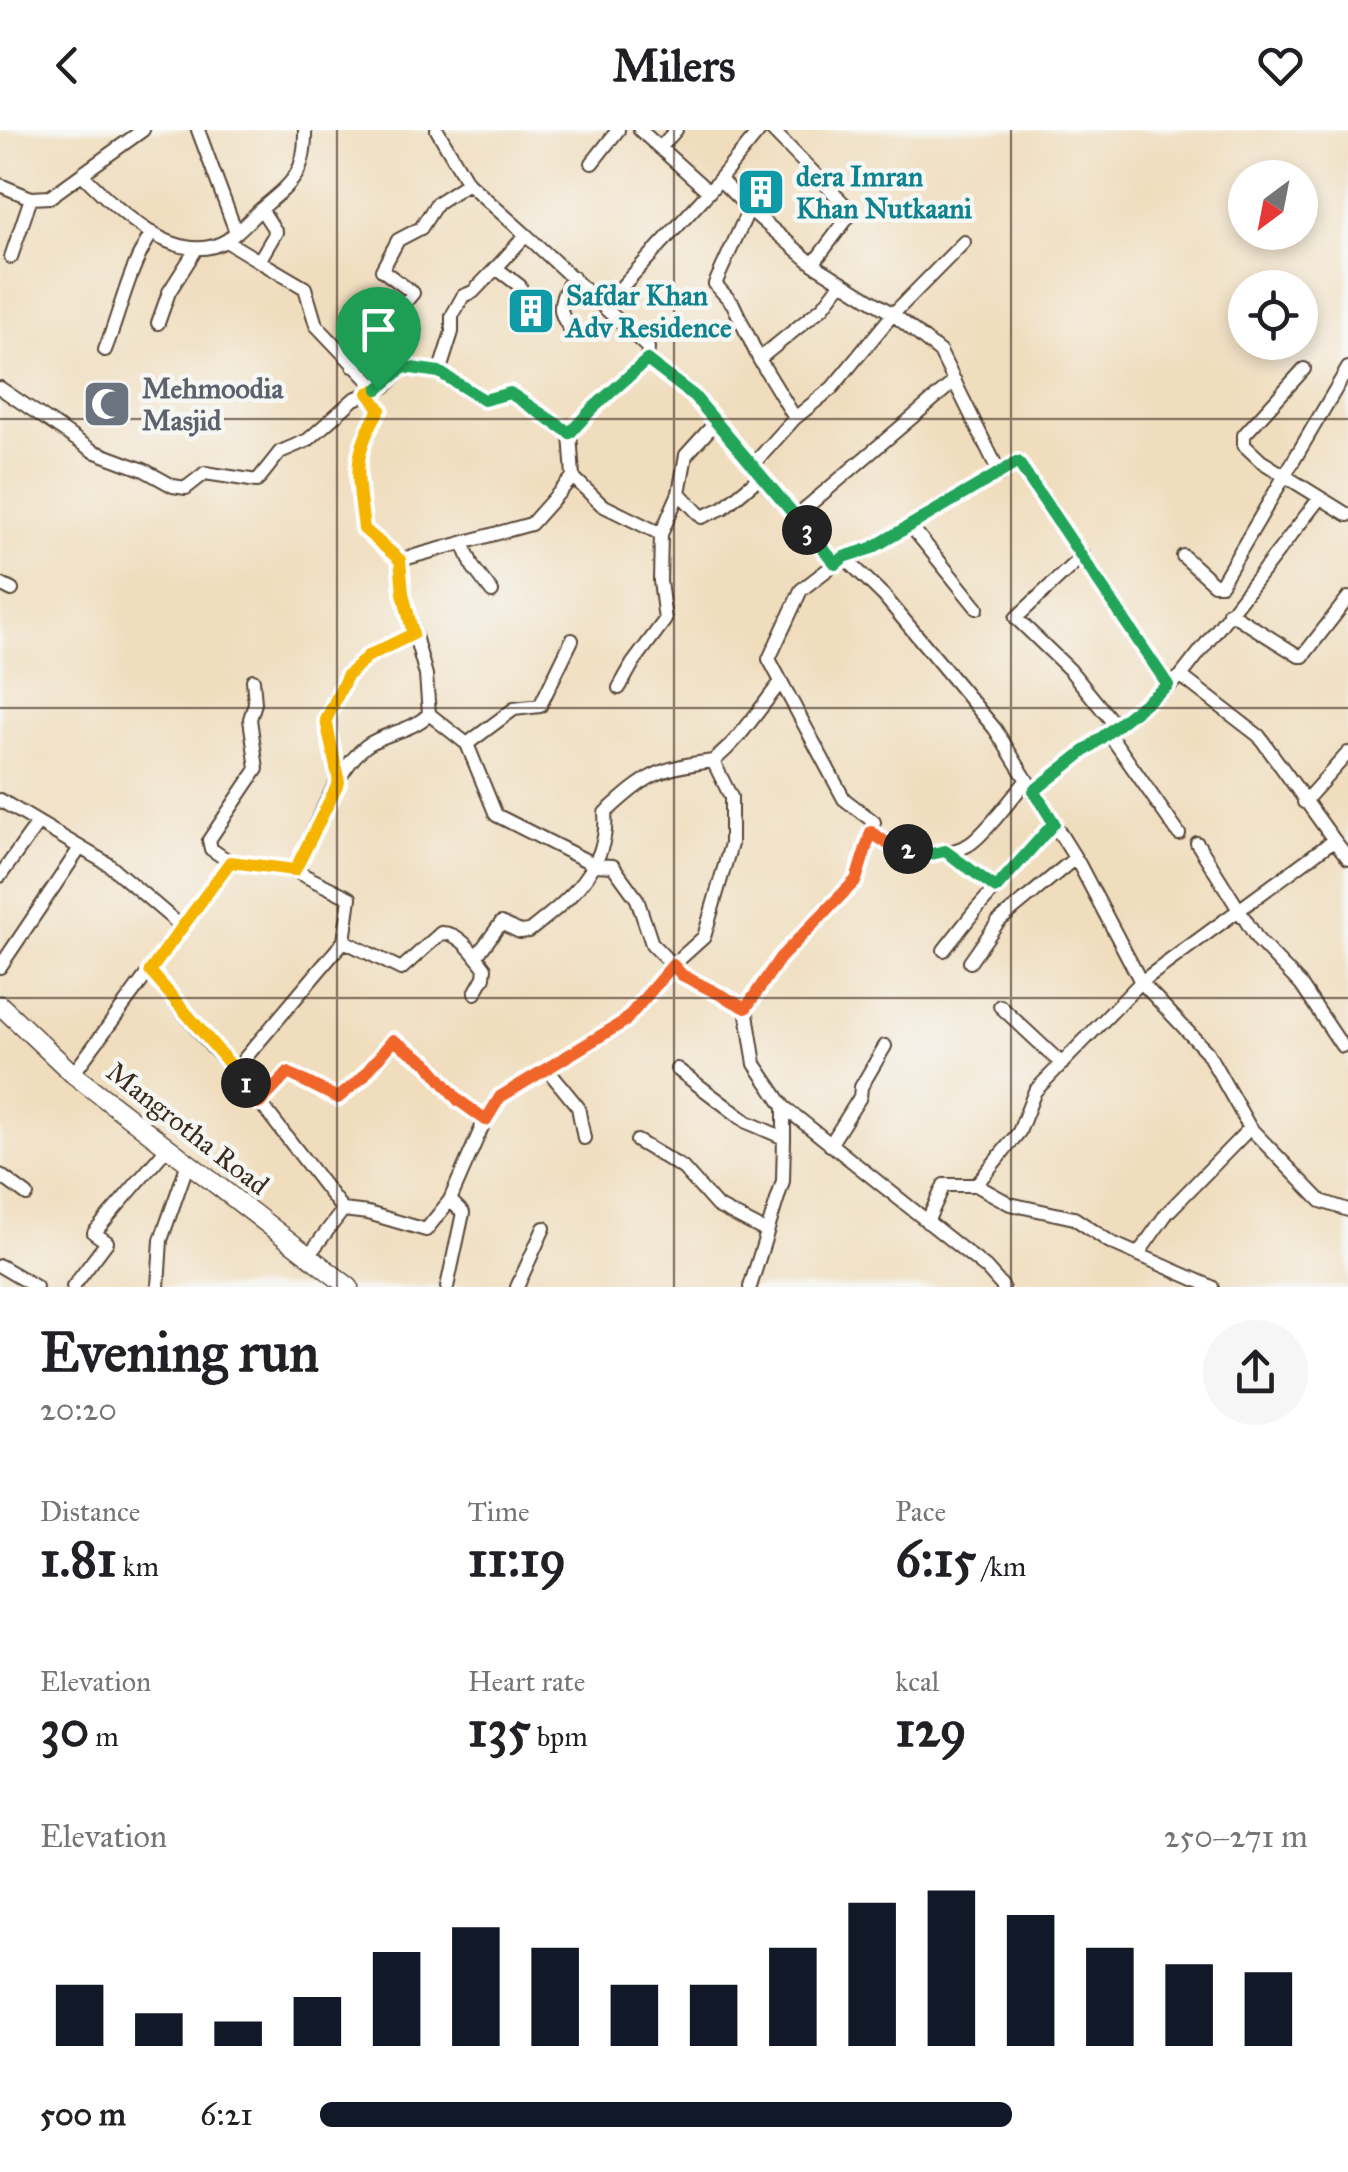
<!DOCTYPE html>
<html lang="en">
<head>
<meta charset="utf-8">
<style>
	:root { --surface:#fff; --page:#f6f6f6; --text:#202124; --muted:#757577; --accent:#111827 }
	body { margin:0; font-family:"IM FELL Great Primer",serif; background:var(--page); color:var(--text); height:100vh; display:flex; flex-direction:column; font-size:38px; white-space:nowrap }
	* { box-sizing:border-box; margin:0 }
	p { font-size:32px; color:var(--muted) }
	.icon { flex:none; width:55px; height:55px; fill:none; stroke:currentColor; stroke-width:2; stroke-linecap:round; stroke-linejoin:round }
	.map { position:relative; height:1157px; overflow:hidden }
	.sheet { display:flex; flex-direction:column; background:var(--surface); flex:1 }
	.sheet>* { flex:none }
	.needle { width:65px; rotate:212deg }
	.buttons { position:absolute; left:1228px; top:30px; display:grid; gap:20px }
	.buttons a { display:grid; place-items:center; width:90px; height:90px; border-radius:50%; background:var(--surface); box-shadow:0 5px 15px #0003; font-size:50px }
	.pin { position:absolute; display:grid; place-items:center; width:85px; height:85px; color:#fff; margin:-102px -42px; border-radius:50% 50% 50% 0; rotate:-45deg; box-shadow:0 0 10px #0007 }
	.pin .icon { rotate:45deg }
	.km { position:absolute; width:50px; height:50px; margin:-25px; border-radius:50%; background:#222; color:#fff; font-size:28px; line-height:50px; text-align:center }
	.round { display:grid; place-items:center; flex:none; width:105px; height:105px; border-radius:52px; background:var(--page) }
	.head { display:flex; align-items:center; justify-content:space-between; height:170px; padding:0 40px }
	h1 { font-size:55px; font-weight:700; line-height:75px }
	.metrics { display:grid; grid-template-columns:repeat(3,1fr); gap:15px; height:170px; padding:10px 40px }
	.metrics div { display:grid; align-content:center }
	.metrics b { font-size:50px; font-weight:700 }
	.metrics small { font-size:28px; font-weight:400 }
	.metrics p { font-size:28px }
	.chart { height:280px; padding:20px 40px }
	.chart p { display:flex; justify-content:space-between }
	.chart svg { width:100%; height:180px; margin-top:10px; stroke:var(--accent); stroke-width:6 }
	ul { padding:0 40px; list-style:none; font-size:32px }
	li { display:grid; grid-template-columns:160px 120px 1fr; align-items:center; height:75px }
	li i { height:25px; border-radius:12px; background:var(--accent) }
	header { display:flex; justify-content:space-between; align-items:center; height:130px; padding:0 40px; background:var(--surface); font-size:45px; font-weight:700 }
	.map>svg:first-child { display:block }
</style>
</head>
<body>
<header><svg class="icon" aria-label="back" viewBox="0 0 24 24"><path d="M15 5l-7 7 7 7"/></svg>Milers<svg class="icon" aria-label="heart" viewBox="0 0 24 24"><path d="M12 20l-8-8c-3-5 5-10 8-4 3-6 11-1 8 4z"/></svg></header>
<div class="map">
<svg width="1348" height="1157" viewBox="0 0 1348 1157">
	<rect width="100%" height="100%" fill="#f6f6f2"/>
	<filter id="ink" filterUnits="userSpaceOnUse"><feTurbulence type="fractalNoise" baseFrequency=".01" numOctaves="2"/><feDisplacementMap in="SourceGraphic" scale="20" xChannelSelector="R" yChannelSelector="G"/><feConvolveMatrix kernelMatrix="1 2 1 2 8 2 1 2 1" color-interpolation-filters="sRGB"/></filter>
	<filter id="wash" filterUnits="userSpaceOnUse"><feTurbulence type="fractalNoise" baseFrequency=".0048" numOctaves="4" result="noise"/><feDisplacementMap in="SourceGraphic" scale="40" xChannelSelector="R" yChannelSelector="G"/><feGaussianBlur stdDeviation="2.25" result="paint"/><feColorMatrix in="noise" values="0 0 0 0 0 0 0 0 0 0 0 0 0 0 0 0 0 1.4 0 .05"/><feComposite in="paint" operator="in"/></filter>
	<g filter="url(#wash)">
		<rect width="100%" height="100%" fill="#f0ddbd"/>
	</g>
	<g filter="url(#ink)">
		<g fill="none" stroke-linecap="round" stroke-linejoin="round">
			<g stroke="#564536" stroke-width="16">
				<path id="street" d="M198,0L236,102
					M305,0C306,44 292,53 261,79L276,102L259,131L305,158L316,195L377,259
					M437,0L468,53L526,105
					M640,0L709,62
					M772,0L852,82L813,134
					M661,17L676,0
					M592,33L618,0
					M82,44C114,77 178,141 227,110C239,102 250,89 261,79
					M720,50L749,79
					M0,55L31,68L50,67L143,0
					M226,111L259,131
					M11,127L31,68
					M496,138L526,105L648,218L647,230
					M573,147C558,172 555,182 575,205
					M605,175L709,62L760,0
					M158,193L169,162L195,121
					M105,220C121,180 128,139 152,103
					M759,229L823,177L842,152
					M353,236L413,163L382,140L398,110L421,98L437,73L468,53
					M1304,239L1244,305V315L1261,331L1348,385
					M439,243L483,270L510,263L570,303
					M0,258L93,321L144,340L173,356L186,358L205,343L257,351L280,322L308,310L354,269L386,256L404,237L439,243L452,202V186L463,166L473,162L496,138L520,156
					M795,288L759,229L733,174L715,154L749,79L813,134L893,184L964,112
					M752,336L795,288L832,258L893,184L940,222L1000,344
					M679,363L686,325L716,292L756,341
					M795,387L955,251
					M910,395L977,478
					M661,404L602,375L573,347L570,303L591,279L647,230L695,266L716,292
					M463,413L473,437L492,462
					M1083,425L1016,488L1070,540L1115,595
					M1183,426L1214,454H1221L1348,238
					M844,427L871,418L1018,332L1168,555
					M400,430L531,394L573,347
					M0,454L12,460
					M1229,482L1299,526H1303L1348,468
					M1181,546L1319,369
					M619,558L633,533L665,490L660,451L661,404L679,363L702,387L723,378L760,347L836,433
					M429,584L467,614L496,685L595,735L613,736L637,769L652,814L682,845L746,878L755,934L784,977V1008L783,1051L750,1157
					M1107,601L1179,704
					M467,614L514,579L540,576L572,510
					M713,631C740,610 759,579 781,552
					M339,653L326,590L347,545L368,526L413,504
					M0,670L108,734L182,797
					M1304,672L1348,623
					M871,702C897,719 938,732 968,715C983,707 1014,665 1027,650
					M1334,710L1348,728
					M1197,713L1258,810L1301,855L1342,916
					M945,721L996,757
					M230,732L211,719L209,710L257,639L250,589L255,573L253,550
					M0,746L38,693
					M344,811L401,839L441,803C460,802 474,824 485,838L484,847L475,863
					M944,820L974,782L1053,693
					M476,827L501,793L520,802L529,801C567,771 610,738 605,683C647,645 657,638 713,631L731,667V714L704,807L673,835L625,891L500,967L485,990
					M970,832L998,792L1075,728
					M0,837L80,718
					M150,841L211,916L235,940L343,1080
					M1000,876L1062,934
					M746,878L780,828L856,750L874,692L844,669L769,529L801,460L844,427L884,466L995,599L1079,734L1141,852L1207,922L1250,998L1321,1071L1348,1080
					M547,939L578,977L584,1008
					M677,939L747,992L784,1008
					M235,940L344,811L350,768L295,741
					M73,944L230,732L295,741C312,706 335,640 366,616C385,602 411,602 429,584L426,545L403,463L400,430L364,399C358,346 350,326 380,279L368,263
					M260,973L289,943L337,968L362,948L393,910L426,932L458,970L485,990L450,1070
					M784,977L986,1138L1003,1157
					M637,1011L683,1038L717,1076L767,1102
					M830,1015L860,967L861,957L885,916
					M0,1045L27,1065
					M976,1055L1010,1074L1074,1088L1110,1112L1212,1157
					M927,1092L944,1055H976L1019,1002L1035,961L1141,852L1334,710L1259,606L1181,546L1034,661
					M1138,1124L1167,1083L1250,998
					M308,1126L343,1080L368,1083L426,1100L450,1070L463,1083L447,1157
					M0,1136L36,1157
					M73,1157L107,1112L94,1103L168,1017
					M158,1157L161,1110L188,1033
					M517,1157L544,1098"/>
			</g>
			<g stroke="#564536" stroke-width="21">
				<path id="secondary" d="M0,875L73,944L349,1157"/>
			</g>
			<use href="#street" stroke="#fff" stroke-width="12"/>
			<use href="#secondary" stroke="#fff" stroke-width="18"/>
		</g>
	</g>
	<g fill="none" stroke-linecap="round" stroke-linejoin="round" filter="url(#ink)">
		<g stroke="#fff" stroke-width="20">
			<path id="split-1" d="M246,953L150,841L230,732L295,740L339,652L326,590L347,546L368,526L413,504L403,463L400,430L364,399C358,346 350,327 380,279L368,263L378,259"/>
		</g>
		<g stroke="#fff" stroke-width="20">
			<path id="split-2" d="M246,953L260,973L288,943L338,968L362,948L393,910L426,932L458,970L486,990L500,967L625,891L673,835L682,845L746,878L780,828L856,750L871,702L888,714L908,719"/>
		</g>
		<g stroke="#fff" stroke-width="20">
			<path id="split-3" d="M807,400L836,434L844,427L872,418L1018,332L1168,555L1034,661L1054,693L996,758L945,721L931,724L908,719"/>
		</g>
		<g stroke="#fff" stroke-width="20">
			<path id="split-4" d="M378,259L404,237L439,242L484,270L510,263L570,303L592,279L647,230L694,266L807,400"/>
		</g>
		<use href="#split-1" stroke="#f5b400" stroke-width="12"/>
		<use href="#split-2" stroke="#f0652b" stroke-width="12"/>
		<use href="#split-3" stroke="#22a559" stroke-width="12"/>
		<use href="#split-4" stroke="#22a559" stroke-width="12"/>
	</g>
	<path fill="none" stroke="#3b2a1e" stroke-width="2.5" stroke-opacity="0.55" d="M337,0V1157M674,0V1157M1011,0V1157M0,289H1348M0,578H1348M0,868H1348"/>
	<defs>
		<g id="building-square" transform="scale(2.5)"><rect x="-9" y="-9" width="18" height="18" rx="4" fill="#0f9aa8" stroke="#f6f6f2"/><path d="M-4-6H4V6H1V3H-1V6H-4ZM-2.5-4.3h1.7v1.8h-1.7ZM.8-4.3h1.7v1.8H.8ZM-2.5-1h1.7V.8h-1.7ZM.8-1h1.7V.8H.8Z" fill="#fff"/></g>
		<g id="mosque-square" transform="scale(2.5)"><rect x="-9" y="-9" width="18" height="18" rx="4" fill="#6b7280" stroke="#f6f6f2"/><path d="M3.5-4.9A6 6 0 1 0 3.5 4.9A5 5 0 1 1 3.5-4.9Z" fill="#fff"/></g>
	</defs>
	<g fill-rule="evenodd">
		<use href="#building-square" x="761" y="62"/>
		<use href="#building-square" x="531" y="181"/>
		<use href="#mosque-square" x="107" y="274"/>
	</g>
	<g text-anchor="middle" stroke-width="9" stroke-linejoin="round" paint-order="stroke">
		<g font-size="28" font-weight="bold" fill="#0d838f" stroke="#f6f6f2" text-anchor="start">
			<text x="796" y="56">dera Imran<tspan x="796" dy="32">Khan Nutkaani</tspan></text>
			<text x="566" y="175">Safdar Khan<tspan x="566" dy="32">Adv Residence</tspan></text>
		</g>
		<g font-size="28" font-weight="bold" fill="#5b616d" stroke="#f6f6f2" text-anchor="start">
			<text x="142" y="268">Mehmoodia<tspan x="142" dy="32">Masjid</tspan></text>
		</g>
		<g font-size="28" fill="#3b2a1e" stroke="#f6f6f2">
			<text transform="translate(188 998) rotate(38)" y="10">Mangrotha Road</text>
		</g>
	</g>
</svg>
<div class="buttons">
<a><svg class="needle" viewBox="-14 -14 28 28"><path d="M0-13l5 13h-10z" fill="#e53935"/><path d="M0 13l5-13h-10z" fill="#757577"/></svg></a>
<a><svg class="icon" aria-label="locate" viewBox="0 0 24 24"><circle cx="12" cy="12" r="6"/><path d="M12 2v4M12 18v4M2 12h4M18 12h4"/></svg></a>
</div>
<div class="pin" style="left:378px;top:259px;background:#1e9e55"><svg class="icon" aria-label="arrive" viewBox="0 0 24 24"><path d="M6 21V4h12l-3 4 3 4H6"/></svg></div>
<b class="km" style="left:246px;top:953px">1</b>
<b class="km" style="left:908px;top:719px">2</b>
<b class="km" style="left:807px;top:400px">3</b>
</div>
<section class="sheet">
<div class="head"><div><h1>Evening run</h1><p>20:20</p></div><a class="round"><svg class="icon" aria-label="share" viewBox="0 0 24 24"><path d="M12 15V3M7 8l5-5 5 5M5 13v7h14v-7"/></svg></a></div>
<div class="metrics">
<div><p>Distance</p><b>1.81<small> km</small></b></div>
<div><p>Time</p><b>11:19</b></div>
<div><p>Pace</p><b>6:15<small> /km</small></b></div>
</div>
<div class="metrics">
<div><p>Elevation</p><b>30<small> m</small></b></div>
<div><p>Heart rate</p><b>135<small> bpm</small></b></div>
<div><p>kcal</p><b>129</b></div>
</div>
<div class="chart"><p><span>Elevation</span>250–271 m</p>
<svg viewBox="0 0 160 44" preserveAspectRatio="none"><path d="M5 44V29M15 44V36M25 44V38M35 44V32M45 44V21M55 44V15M65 44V20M75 44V29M85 44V29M95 44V20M105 44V9M115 44V6M125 44V12M135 44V20M145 44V24M155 44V26"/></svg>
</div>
<ul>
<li><b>500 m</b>6:21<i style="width:70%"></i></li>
</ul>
</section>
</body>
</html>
